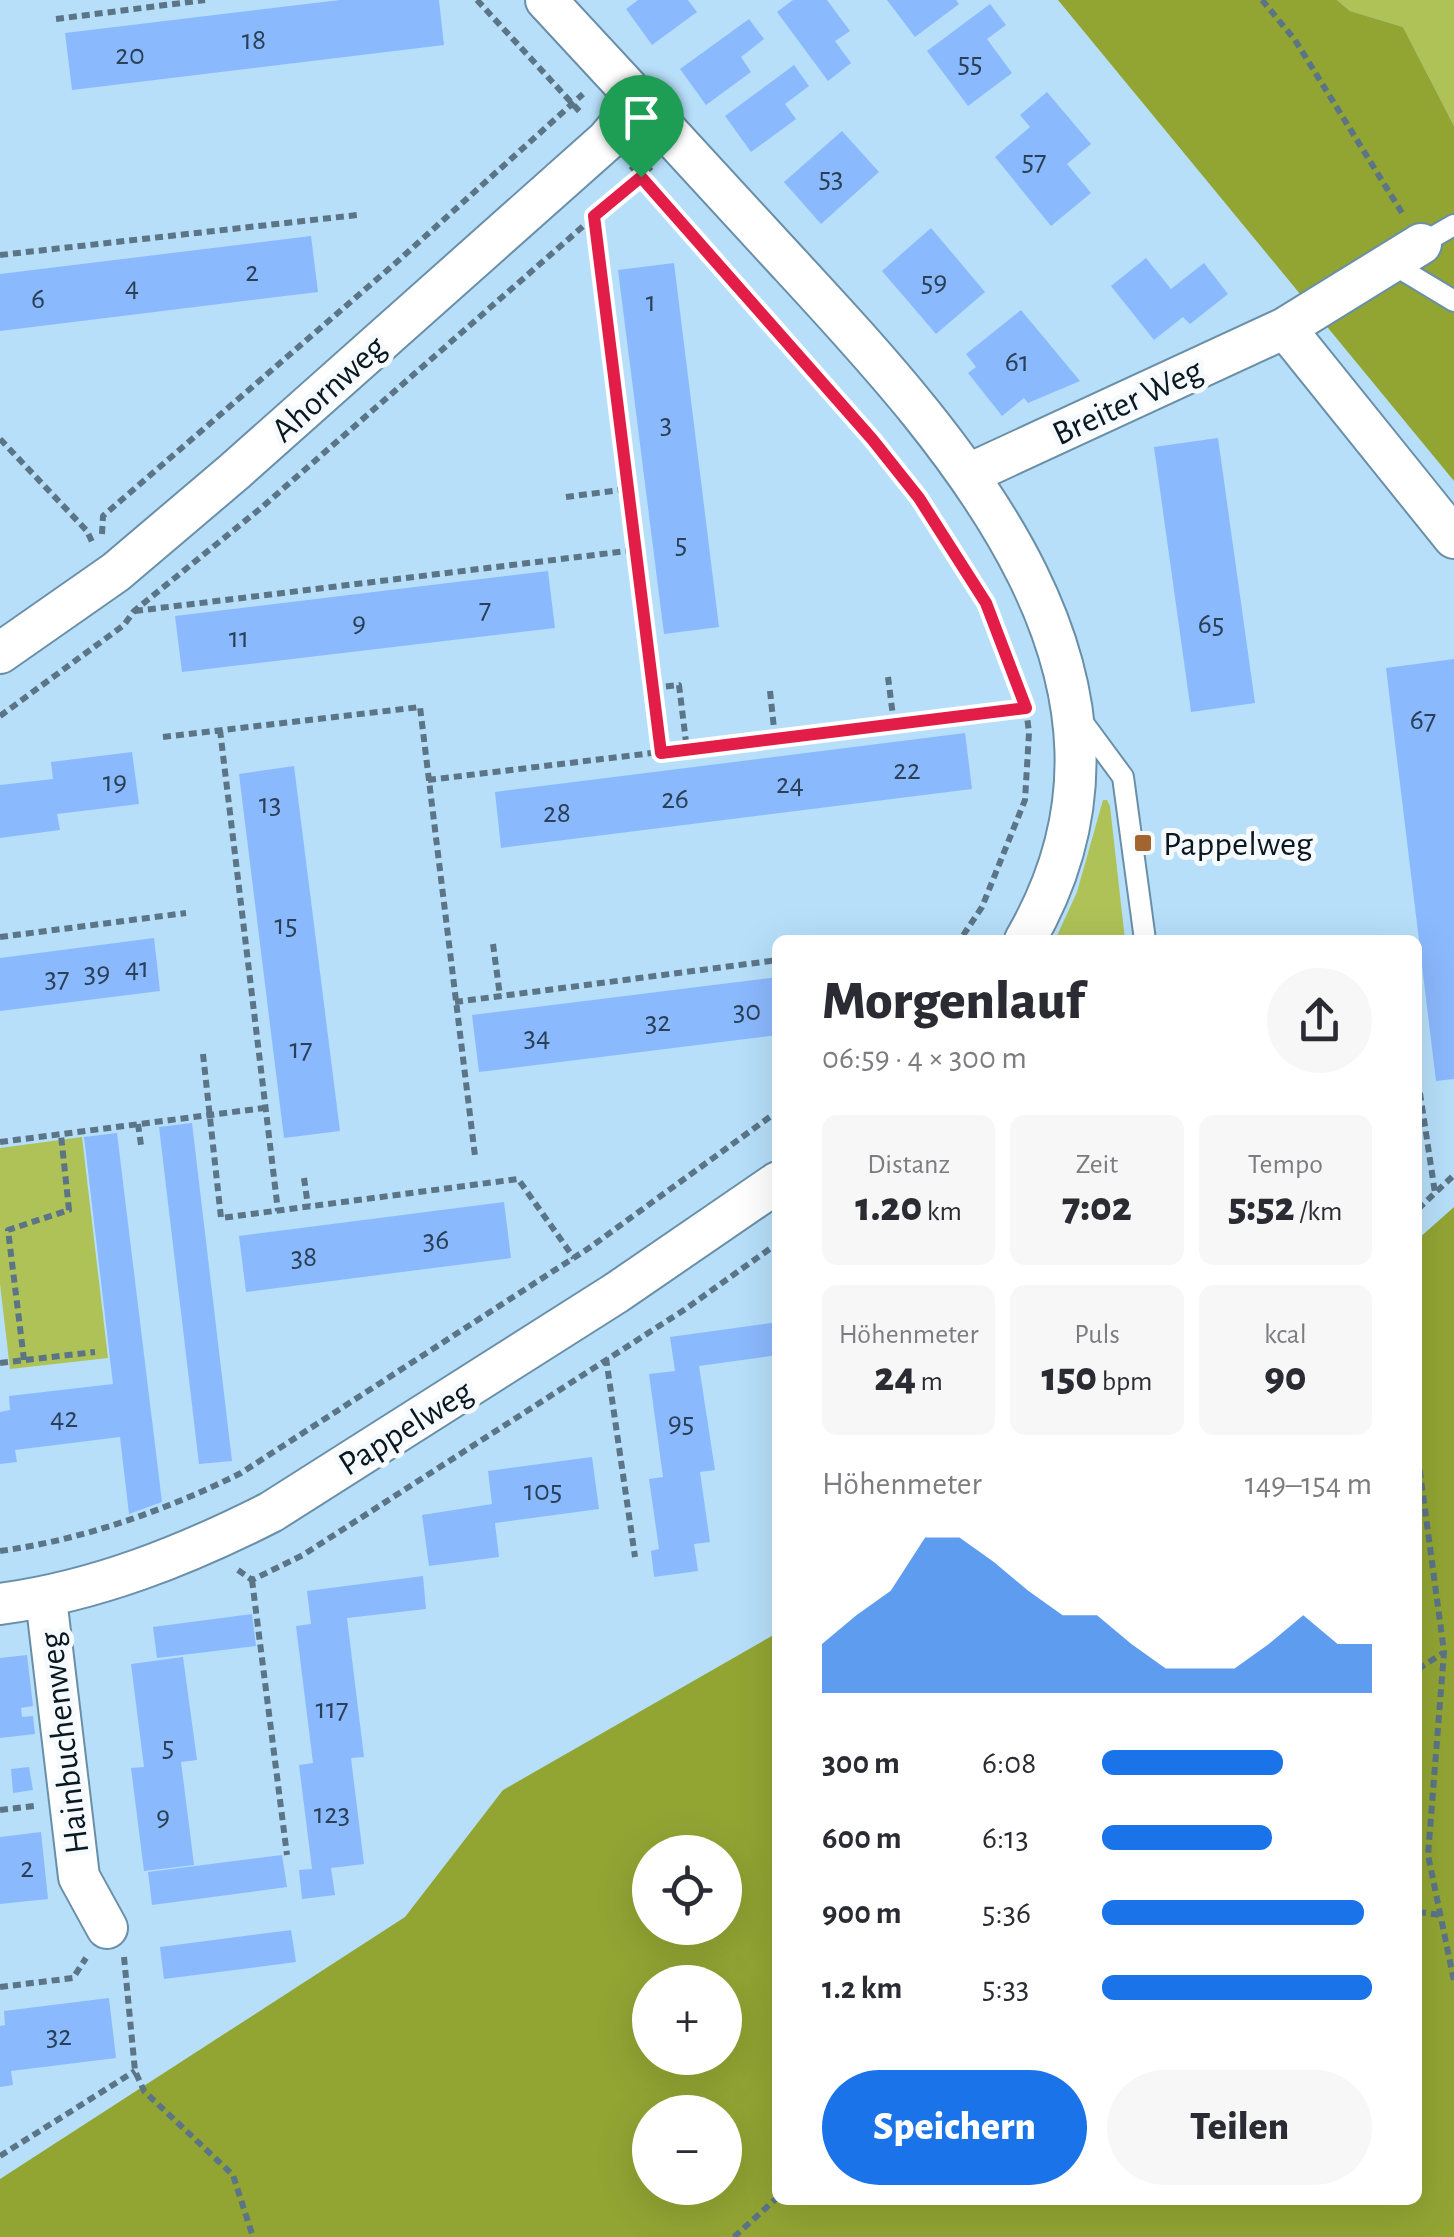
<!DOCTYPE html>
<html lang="de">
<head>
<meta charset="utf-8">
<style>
	:root { --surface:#fff; --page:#f7f7f7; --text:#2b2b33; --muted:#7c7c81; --accent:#1a73e8 }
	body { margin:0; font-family:"Alegreya Sans",sans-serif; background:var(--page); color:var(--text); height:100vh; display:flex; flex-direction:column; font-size:38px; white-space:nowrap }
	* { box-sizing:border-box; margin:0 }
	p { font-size:32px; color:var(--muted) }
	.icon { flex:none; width:55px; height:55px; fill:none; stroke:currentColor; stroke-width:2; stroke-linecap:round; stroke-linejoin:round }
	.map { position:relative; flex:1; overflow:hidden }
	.side { position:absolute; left:772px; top:935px; width:650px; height:1270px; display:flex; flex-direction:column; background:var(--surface); border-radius:15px; box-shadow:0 10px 40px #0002 }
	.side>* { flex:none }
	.fabs { position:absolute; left:632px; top:1835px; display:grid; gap:20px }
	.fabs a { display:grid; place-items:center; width:110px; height:110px; border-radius:50%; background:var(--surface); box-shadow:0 10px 40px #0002; font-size:50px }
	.pin { position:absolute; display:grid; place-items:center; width:85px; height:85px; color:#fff; margin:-102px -42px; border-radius:50% 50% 50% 0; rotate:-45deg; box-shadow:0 0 10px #0007 }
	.pin .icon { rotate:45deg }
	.round { display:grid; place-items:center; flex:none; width:105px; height:105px; border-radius:52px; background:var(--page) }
	.overview { display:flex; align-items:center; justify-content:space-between; height:170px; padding:0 50px }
	h1 { font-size:55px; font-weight:800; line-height:75px }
	.figures { display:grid; grid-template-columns:repeat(3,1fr); gap:15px; height:170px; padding:10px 50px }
	.figures div { display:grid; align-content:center; border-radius:15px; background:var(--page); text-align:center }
	.figures b { font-size:42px; font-weight:800 }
	.figures small { font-size:28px; font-weight:400 }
	.figures p { font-size:28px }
	.chart { height:280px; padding:20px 50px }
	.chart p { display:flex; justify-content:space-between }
	.chart svg { width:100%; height:180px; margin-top:10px; fill:var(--accent); opacity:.7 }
	.button { display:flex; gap:20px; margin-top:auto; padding:20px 50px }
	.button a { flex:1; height:115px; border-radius:60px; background:var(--accent); color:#fff; font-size:40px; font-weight:800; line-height:115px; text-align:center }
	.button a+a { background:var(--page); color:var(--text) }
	ul { padding:0 50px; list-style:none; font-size:32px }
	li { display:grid; grid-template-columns:160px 120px 1fr; align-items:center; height:75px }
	li i { height:25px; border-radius:12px; background:var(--accent) }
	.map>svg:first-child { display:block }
</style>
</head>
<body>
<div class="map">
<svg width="1454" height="2237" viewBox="0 0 1454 2237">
	<rect width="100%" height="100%" fill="#b7dffa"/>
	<path fill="#aec258" d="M1337,0H1454V126L1403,27L1350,11Z
		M1103,800H1107L1110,806L1125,940H1055L1077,892Z
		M82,1137L108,1358L10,1369L0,1284V1148Z"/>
	<path fill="#92a533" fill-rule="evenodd" d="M1058,0H1337L1350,11L1403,27L1454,126V481Z
		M1454,1207V2237H0V2179L405,1917L503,1790L777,1633L778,2200H1418V1239ZM650,1852H725V1928H650ZM650,1982H725V2058H650ZM650,2112H725V2188H650Z"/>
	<path fill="#8bb9fe" d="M340,0H439L444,45L72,90L65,33Z
		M638,0H688L697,12L652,45L626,9Z
		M793,0H827L850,31L835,41L851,63L828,81L777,12Z
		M887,0H956L959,4L915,37Z
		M990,4L1006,25L987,39L1012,73L968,106L927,51Z
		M749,19L764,39L741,57L751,72L706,105L680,69Z
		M794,65L809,86L785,104L796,119L751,152L725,116Z
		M1047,92L1091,144L1067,164L1091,193L1051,226L995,157L1030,127L1020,115Z
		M842,131L879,172L821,224L784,182Z
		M931,228L985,292L936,334L882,271Z
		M311,236L318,292L0,331V274Z
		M1146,258L1171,289L1204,263L1228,294L1190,324L1183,317L1154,340L1111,286Z
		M674,263L719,627L664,634L618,270Z
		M1021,310L1080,381L1028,403L1024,398L1002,416L968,373L976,367L966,354Z
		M1218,438L1255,703L1191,712L1154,447Z
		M548,571L555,628L182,672L175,616Z
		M1454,659V1079L1436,1081L1386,668Z
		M965,733L972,789L501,848L495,792Z
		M132,752L139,804L57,814L60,830L0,838V785L53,779L51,762Z
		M294,766L340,1131L284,1138L239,774Z
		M154,938L160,991L0,1011V958Z
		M778,977V1035L479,1072L472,1015Z
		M192,1123L232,1461L199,1464L159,1127Z
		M117,1133L162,1502L129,1514L120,1437L15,1450L17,1462L0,1464V1412L10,1410L9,1396L113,1384L84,1137Z
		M504,1202L511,1258L246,1292L239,1236Z
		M778,1322V1355L699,1366L715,1470L700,1472L710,1542L694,1544L698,1571L654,1577L651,1551L659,1549L649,1479L663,1477L649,1374L675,1371L670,1337Z
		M592,1457L599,1509L495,1523L499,1557L429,1566L422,1515L492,1504L488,1471Z
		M423,1576L426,1609L347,1618L364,1757L351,1758L364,1864L331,1868L335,1895L302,1899L299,1870L312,1869L299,1765L313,1763L296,1626L311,1624L307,1591Z
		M252,1614L256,1646L157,1658L153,1627Z
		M27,1655L33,1706L21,1708L22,1717L33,1716L35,1734L0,1738V1658Z
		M183,1657L197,1760L181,1762L194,1865L144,1871L131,1768L144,1767L131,1664Z
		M29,1767L33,1790L13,1793L11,1769Z
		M41,1832L48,1899L0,1904V1837Z
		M282,1855L287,1887L152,1905L148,1872Z
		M291,1930L296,1962L164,1979L160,1947Z
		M109,1998L116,2058L11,2071L13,2085L0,2087V2026L5,2025L4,2011Z"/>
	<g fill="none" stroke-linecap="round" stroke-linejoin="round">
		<g stroke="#6a8fa8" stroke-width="24">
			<path id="lane" d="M1421,244L1454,225
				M1391,263L1454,301
				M1078,716L1123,777L1145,940"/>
		</g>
		<g stroke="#6a8fa8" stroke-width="44">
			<path id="street" d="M546,0C625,85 704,171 782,256C951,439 1178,677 1025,940
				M1285,328L1454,538
				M969,474L1285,328L1421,244
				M0,653L116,572L235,471L607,140L639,102
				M46,1598L79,1877L107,1928
				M0,1604C96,1591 184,1556 271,1512L616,1293L778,1182"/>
		</g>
		<path stroke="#5b7587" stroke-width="6" stroke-dasharray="8 5" stroke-linecap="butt" d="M477,0L581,113
			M1262,0L1295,40L1404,216
			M56,19L205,0
			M631,166L872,439L919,498L986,603L1026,708L1029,733L1025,800L982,907L960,940
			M594,217L661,753
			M0,255L357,215
			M0,439L87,531L93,544
			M566,497L628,489
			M102,534L103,516L399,260L583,94
			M135,611L635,550
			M888,677L894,724
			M653,688L679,685L687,750
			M770,691L775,738
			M0,716L124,625L134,611L261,508L652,166
			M220,730L278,1211
			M163,737L420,707L475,1156
			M428,780L1026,708
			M0,937L186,913
			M493,944L500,996
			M455,1002L778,960
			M203,1054L221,1218L518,1179L574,1258
			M1418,1080L1435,1193
			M138,1124L141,1145
			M0,1142L264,1108
			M304,1178L308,1206
			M1418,1209L1454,1175
			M606,1358L635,1557
			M24,1360L8,1230L69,1210L61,1135
			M0,1363L95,1352
			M1418,1457L1444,1652L1428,1855L1454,1981
			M0,1551C82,1540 167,1510 241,1473L589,1248L778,1111
			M238,1570L252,1580L303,1555L684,1310L778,1243
			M252,1580L287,1855
			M1418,1669L1443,1653
			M0,1810L34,1806
			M1418,1912L1440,1915
			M124,1957L135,2071L144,2091L233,2175L253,2237
			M0,1987L73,1978L86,1958
			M0,2156L135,2071
			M734,2237L778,2197"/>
		<use href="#lane" stroke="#fff" stroke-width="20"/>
		<use href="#street" stroke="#fff" stroke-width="40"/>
	</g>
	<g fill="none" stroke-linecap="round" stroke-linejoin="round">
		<g stroke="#fff" stroke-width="20">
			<path id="route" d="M641,177L872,439L919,498L986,603L1026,708L661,753L594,216Z"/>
		</g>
		<use href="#route" stroke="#e11d48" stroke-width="12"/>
	</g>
	<rect fill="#a4642d" stroke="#f6fafd" stroke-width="4" x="1133" y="833" width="20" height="20" rx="5"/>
	<g text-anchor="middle" stroke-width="10" stroke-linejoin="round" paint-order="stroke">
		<g font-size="30" fill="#2a4058">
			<text x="254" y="49">18</text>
			<text x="130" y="64">20</text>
			<text x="970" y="72">55</text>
			<text x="1034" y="170">57</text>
			<text x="831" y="187">53</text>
			<text x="252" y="281">2</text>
			<text x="934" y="291">59</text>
			<text x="132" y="296">4</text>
			<text x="38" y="308">6</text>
			<text x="651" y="311">1</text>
			<text x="1017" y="371">61</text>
			<text x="666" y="433">3</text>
			<text x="681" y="553">5</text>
			<text x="485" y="618">7</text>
			<text x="359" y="632">9</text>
			<text x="1211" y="633">65</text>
			<text x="239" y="647">11</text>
			<text x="1423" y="729">67</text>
			<text x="907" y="779">22</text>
			<text x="115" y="791">19</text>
			<text x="790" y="793">24</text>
			<text x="675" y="808">26</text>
			<text x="270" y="813">13</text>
			<text x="557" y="822">28</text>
			<text x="286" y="934">15</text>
			<text x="137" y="977">41</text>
			<text x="97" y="982">39</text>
			<text x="57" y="987">37</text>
			<text x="747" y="1020">30</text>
			<text x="658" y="1031">32</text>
			<text x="537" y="1046">34</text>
			<text x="301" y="1058">17</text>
			<text x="436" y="1249">36</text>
			<text x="304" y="1266">38</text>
			<text x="64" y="1427">42</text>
			<text x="681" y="1432">95</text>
			<text x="543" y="1500">105</text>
			<text x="332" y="1718">117</text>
			<text x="168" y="1756">5</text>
			<text x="332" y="1823">123</text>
			<text x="163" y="1826">9</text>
			<text x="27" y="1877">2</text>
			<text x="59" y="2045">32</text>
		</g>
		<g font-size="35" fill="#091821" stroke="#f6fafd">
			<text transform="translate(328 388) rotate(-42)" y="12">Ahornweg</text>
			<text transform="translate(1127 401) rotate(-25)" y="12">Breiter Weg</text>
			<text transform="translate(405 1427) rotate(-32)" y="12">Pappelweg</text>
			<text transform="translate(63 1743) rotate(-97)" y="12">Hainbuchenweg</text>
		</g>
		<g font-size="35" fill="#091821" stroke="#f6fafd" text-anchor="start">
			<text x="1163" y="855">Pappelweg</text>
		</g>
	</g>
</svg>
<div class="fabs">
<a><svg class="icon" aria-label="locate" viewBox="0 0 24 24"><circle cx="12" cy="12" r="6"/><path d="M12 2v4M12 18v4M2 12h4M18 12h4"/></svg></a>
<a>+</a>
<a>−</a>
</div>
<div class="pin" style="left:641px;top:177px;background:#1e9e55"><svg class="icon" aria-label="arrive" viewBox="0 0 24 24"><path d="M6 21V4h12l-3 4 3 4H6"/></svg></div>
<section class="side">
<div class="overview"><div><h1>Morgenlauf</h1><p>06:59 · 4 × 300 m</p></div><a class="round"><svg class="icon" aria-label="share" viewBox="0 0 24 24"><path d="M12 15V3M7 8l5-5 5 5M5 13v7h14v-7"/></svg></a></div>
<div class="figures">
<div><p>Distanz</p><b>1.20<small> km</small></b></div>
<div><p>Zeit</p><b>7:02</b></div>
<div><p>Tempo</p><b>5:52<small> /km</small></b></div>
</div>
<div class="figures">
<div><p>Höhenmeter</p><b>24<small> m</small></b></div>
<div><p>Puls</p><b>150<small> bpm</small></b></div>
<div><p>kcal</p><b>90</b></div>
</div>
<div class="chart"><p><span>Höhenmeter</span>149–154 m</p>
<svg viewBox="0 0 160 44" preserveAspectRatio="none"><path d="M0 44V32L10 25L20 19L30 6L40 6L50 12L60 19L70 25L80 25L90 32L100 38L110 38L120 38L130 32L140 25L150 32L160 32V44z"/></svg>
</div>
<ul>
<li><b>300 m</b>6:08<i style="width:67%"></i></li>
<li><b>600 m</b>6:13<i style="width:63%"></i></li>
<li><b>900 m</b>5:36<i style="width:97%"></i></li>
<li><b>1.2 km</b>5:33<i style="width:100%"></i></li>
</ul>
<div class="button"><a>Speichern</a><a>Teilen</a></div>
</section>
</div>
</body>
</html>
